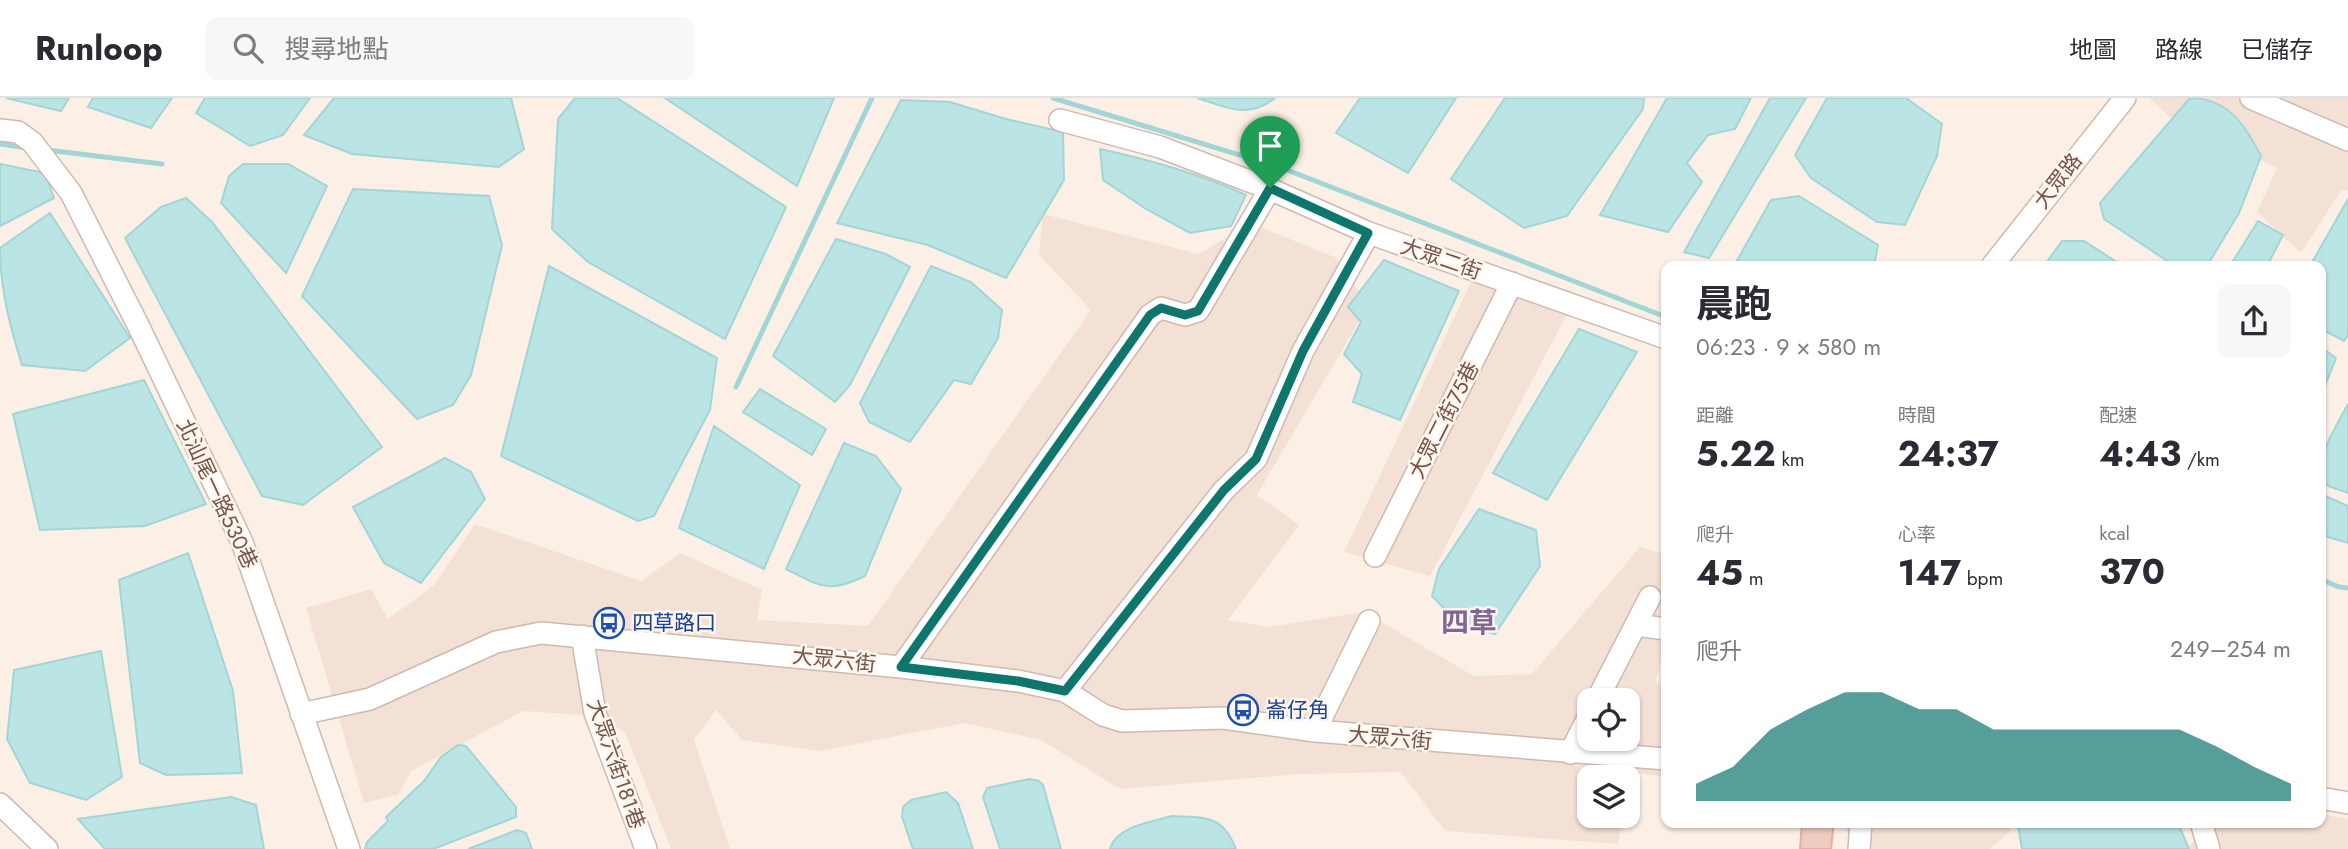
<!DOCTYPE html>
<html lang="zh-TW">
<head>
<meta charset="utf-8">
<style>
	:root { --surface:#fff; --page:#f7f7f7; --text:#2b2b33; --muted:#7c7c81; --line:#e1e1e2; --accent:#0f766e }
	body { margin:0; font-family:Jost,"Noto Sans TC",sans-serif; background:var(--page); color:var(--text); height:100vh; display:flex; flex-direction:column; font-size:26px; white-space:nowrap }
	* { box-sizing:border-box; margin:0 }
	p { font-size:23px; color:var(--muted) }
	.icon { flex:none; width:38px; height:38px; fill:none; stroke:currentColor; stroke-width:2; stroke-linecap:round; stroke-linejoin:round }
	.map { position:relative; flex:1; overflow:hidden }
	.details { position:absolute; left:1661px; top:163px; width:665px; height:567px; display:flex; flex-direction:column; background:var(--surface); border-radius:14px; box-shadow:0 2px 5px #0004 }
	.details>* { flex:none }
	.tools { position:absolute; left:1577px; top:590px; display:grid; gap:14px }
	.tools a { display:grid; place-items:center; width:63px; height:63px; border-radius:14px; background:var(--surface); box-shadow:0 2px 5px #0004; font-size:35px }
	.pin { position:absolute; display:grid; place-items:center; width:60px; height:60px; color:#fff; margin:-72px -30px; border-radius:50% 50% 50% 0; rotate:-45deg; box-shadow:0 0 7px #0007 }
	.pin .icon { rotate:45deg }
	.round { display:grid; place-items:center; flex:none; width:74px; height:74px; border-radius:14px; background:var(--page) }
	.head { display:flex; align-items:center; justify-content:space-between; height:119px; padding:0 35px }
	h1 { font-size:38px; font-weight:700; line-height:52px }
	.stats { display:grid; grid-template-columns:repeat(3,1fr); gap:10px; height:119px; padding:7px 35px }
	.stats div { display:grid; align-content:center }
	.stats b { font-size:35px; font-weight:700 }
	.stats small { font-size:19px; font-weight:400 }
	.stats p { font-size:19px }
	.chart { height:196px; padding:14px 35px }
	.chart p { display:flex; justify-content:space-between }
	.chart svg { width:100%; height:126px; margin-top:7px; fill:var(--accent); opacity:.7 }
	header { display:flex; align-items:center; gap:42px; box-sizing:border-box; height:98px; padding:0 35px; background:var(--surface); border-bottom:2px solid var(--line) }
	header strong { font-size:33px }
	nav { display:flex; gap:38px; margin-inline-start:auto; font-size:24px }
	.search { width:490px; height:63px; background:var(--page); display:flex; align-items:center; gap:18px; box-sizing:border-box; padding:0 24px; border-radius:14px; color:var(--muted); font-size:26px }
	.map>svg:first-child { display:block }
</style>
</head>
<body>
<header>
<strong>Runloop</strong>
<div class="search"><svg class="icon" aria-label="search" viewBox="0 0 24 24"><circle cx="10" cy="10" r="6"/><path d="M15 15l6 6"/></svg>搜尋地點</div>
<nav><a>地圖</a><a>路線</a><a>已儲存</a></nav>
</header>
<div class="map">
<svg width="2348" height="751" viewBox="0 0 2348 751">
	<rect width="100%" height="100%" fill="#fcf0e6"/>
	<path fill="#f3e1d5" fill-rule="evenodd" d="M2149,0H2348V93L2342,91L2301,155L2257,114L2277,70L2170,19Z
		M1043,116L1199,156L1250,125L1337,160L1368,208L1257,397L1299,427L1228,522L1268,529L1364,514L1474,578L1532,576L1640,449L1666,457V542L1655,585L1666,586V679L1630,674L1628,687V679H1589V718H1623L1618,746L1445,733L1401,674L1299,676L1120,691L1041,642L964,625L820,653L742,642L716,612L694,642L730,751H671L625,634L583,617L523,613L411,673L398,697L364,705L306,510L371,491L388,521L434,487L475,426L641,483L680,455L762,492L757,522L868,528L1091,212L1039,157ZM1589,602H1628V640H1589Z
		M1471,184L1567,216L1430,478L1344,454Z
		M2321,716L2348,721V751H2188L2205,725L2320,724Z
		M1841,725H2013L2010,734L1989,751H1860Z"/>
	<path fill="#bbe4e5" stroke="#a2d5d6" stroke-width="2" d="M6,0H69L61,13Z
		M93,0H172L151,30L88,9Z
		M205,0H310L283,37L250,48L196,15Z
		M334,0H511L524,51L499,69L352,56L304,37Z
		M575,0H617L786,109L725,241L588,164L552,131L558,21Z
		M665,0H834L797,88Z
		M1197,0H1275C1247,22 1227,9 1197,0Z
		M1360,0H1456L1408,75L1336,35Z
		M1505,0H1644L1643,11L1567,118L1524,130L1451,81Z
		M1667,0H1751L1735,31L1708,37L1687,65L1702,84L1668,134L1600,117Z
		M1770,0H1806L1709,160L1684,154Z
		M1827,0H1906L1942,26L1937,58L1905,127L1877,124L1811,80L1795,57Z
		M2190,0C2228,0 2245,27 2261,58L2239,115L2207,168H2175L2104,121L2100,105Z
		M901,2L950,4L1006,21L1063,34L1064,82L1006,180L928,147L837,125Z
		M1100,51C1151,62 1198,75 1246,97L1231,128L1190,135L1146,111L1103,82Z
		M0,66L45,75L54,100L0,128Z
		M243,66H288L327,88L286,175L221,105L229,78Z
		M353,91L489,98L502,147L471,277L453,307L417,321L302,198Z
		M1799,98L1878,147L1874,168H1734L1771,102Z
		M186,100L212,124L382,349L303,407L262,398L125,140L161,109Z
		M2348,101V237L2344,243L2321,231L2320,168H2310Z
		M50,115L130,240L85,273L22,267C10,229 0,190 0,150Z
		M2258,123L2283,137L2267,168H2230Z
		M836,141L886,156L910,169L850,287L835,304L773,258Z
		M2062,143H2084L2123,168H2044Z
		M1384,162L1459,193L1400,322L1353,304L1362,276L1344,256L1361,224L1348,209Z
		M549,168L717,260L710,312L654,418L638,423L501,358Z
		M931,168L971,184L1002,212L998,240L971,286L954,282L910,344L869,324L860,305Z
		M1579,231L1637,254L1547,402L1493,375Z
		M2321,249L2336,260L2321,298Z
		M144,282L206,406L145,428L40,432L13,316Z
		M760,291L826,331L812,357L743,314Z
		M2348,306V395C2342,392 2333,391 2327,387C2306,373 2340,322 2348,306Z
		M714,328L800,387L764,471L679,430Z
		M844,345L876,358L901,391L865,478C828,496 820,488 786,471Z
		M445,360L471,374L485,401L421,485L384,465L353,409Z
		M2321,396L2348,408V445L2321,437Z
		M1479,411L1536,432L1540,468L1495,536L1459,526L1432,498L1439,471Z
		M188,455L233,593L242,675L166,677L140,665L119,482Z
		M101,553L122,679L86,702L30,685L7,641L14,572Z
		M458,647L466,648L516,709V719L433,751H365L367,744L388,723L386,719L424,683L441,659Z
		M1029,681L1039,683L1043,687L1061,751H1000L983,699L987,690Z
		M946,694L958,705L973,751H913L902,719L903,709L911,702Z
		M231,699L256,707L264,751H105L78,721Z
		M1172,718C1206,720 1222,716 1236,751H1110C1116,728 1152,724 1172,718Z
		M2027,724L2178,725L2189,751H2022L2018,728Z
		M517,732L526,735L532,751H468Z"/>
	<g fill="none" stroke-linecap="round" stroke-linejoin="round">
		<path stroke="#a2d5d6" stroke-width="5" d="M1053,0L1282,70L1666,219
			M0,46L27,50
			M47,52L162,66
			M736,289L872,0
			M2320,481L2339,489L2348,490"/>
	</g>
	<path fill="#f0cbbf" stroke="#e2b09f" stroke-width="2" d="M1802,724H1834L1831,751H1800Z"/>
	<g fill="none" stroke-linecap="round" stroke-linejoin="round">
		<g stroke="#cfb9b0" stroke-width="24">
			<path id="minor" d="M2251,0L2348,42
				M1060,22L1160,49L1270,91L1369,135L1666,240
				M0,32L18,34L32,44L71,95L138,227L242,444L349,751
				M1992,168L2125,0
				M1375,458L1512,185
				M1636,527L1666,531
				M582,538L595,615L646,751
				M901,569L1150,217L1161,210L1185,217L1198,213L1270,91
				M1065,593L1224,392L1256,361L1303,253L1369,135
				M1597,602L1650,499
				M301,616L370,601L496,544L541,535L901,569L1018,583L1065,593L1103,617L1122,623L1223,620L1315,633L1666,661
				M1315,633L1369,523
				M1570,655L1589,618
				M2320,700L2348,705
				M0,706L47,751
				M2201,724L2209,751
				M1859,751L1861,724"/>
		</g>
		<use href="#minor" stroke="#fff" stroke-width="21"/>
	</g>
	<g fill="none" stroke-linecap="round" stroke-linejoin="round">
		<g stroke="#fff" stroke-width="14">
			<path id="route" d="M1270,90L1368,135L1303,253L1256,361L1224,392L1065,593L1018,583L901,569L1150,217L1161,210L1185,217L1198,213Z"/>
		</g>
		<use href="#route" stroke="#0f766e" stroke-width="9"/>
	</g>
	<defs>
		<g id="bus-ring" transform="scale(1.575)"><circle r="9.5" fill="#fef5ec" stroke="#1a4fb4" stroke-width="1.5"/><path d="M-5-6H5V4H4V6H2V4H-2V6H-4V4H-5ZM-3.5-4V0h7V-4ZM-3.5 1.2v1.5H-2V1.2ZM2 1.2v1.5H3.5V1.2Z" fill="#1a4fb4"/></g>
	</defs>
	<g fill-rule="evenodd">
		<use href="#bus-ring" x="609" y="525"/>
		<use href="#bus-ring" x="1243" y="612"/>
	</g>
	<g text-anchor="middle" stroke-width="5" stroke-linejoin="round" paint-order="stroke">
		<g font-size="21" fill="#74544c" stroke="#fef5ec">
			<text transform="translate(2058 83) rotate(-52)" y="7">大眾路</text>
			<text transform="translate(1441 161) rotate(19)" y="7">大眾二街</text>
			<text transform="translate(1444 322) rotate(-63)" y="7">大眾二街75巷</text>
			<text transform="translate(217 396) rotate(65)" y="7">北汕尾一路530巷</text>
			<text transform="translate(834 562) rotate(6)" y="7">大眾六街</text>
			<text transform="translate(1390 640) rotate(5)" y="7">大眾六街</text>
			<text transform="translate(616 666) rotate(71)" y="7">大眾六街181巷</text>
		</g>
		<g font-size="21" fill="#164399" stroke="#fef5ec" text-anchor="start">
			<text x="632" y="532">四草路口</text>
			<text x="1266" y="619">崙仔角</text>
		</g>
		<g font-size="28" font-weight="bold" fill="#816797" stroke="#fef5ec">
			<text x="1469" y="534">四草</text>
		</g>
	</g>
</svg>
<div class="tools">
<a><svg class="icon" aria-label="locate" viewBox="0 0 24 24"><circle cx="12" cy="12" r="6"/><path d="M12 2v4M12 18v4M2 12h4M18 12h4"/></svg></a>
<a><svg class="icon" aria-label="layers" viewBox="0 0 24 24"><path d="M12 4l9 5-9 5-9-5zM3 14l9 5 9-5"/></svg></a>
</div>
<div class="pin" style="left:1270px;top:90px;background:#1e9e55"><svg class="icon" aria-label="arrive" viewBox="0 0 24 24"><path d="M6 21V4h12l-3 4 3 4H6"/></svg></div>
<section class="details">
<div class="head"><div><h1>晨跑</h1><p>06:23 · 9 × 580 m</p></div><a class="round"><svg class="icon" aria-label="share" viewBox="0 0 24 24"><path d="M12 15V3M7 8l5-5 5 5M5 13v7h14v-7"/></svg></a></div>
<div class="stats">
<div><p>距離</p><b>5.22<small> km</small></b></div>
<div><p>時間</p><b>24:37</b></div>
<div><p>配速</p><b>4:43<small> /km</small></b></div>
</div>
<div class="stats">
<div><p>爬升</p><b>45<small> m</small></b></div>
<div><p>心率</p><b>147<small> bpm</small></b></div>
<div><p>kcal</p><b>370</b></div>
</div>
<div class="chart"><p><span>爬升</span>249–254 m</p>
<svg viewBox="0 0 160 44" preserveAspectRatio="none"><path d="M0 44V38L10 32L20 19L30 12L40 6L50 6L60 12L70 12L80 19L90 19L100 19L110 19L120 19L130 19L140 25L150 32L160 38V44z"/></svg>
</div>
</section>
</div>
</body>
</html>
